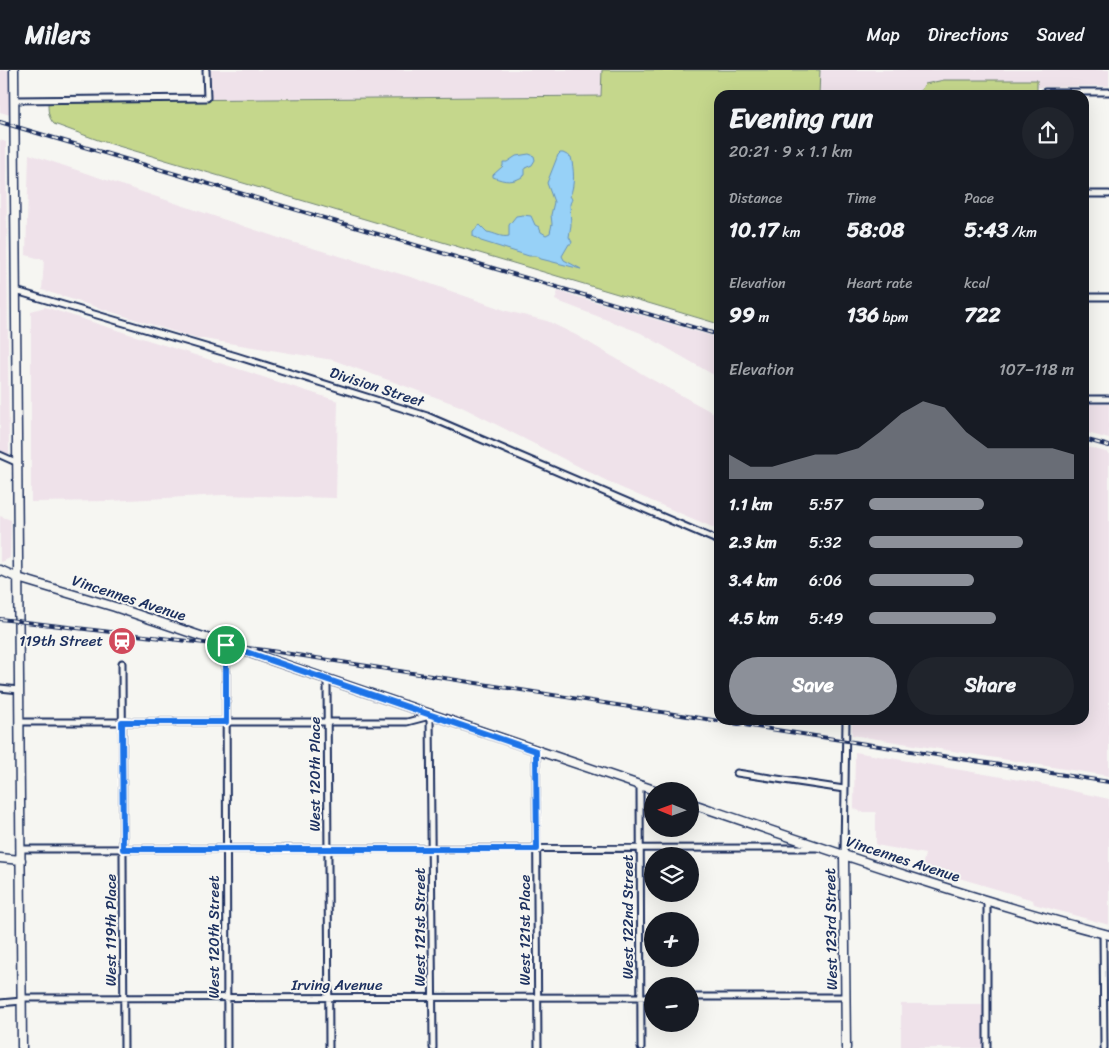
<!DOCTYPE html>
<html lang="en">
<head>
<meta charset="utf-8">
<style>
	:root { --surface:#171b24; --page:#20242c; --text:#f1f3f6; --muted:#9ea1a6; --line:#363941; --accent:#8c9099 }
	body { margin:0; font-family:Sriracha,sans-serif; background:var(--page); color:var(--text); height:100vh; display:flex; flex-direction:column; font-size:19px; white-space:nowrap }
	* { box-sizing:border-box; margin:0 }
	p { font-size:16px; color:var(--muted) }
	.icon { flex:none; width:28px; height:28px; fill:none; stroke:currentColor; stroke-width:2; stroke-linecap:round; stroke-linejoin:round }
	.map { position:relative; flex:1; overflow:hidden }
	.drawer { position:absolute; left:714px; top:20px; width:375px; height:635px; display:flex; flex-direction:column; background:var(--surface); border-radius:15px; box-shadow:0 5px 20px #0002 }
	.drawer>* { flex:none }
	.needle { width:32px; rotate:271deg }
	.buttons { position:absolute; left:644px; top:712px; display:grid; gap:10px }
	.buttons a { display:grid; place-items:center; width:55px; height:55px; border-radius:50%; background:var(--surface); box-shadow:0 5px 20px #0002; font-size:25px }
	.pin { position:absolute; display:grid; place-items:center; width:42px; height:42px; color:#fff; margin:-21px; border:2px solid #fff; border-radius:50%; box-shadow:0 1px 5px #0007 }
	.round { display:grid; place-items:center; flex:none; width:52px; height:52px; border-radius:26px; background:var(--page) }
	.headline { display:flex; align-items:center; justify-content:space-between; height:85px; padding:0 15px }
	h1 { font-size:28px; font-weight:700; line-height:38px }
	.stats { display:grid; grid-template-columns:repeat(3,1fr); gap:8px; height:85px; padding:5px 15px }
	.stats div { display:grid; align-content:center }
	.stats b { font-size:21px; font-weight:700 }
	.stats small { font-size:14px; font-weight:400 }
	.stats p { font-size:14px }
	.chart { height:140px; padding:10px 15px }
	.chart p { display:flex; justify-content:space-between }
	.chart svg { width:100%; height:90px; margin-top:5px; fill:var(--accent); opacity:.7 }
	.primary-button { display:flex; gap:10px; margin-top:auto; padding:10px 15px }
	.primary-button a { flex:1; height:58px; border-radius:30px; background:var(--accent); color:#fff; font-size:20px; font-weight:700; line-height:58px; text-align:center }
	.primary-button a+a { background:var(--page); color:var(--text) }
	ul { padding:0 15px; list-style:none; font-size:16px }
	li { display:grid; grid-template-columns:80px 60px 1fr; align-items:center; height:38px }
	li i { height:12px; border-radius:6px; background:var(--accent) }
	header { display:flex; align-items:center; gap:30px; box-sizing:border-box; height:70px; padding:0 25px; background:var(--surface); border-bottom:1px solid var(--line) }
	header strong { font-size:24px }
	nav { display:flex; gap:28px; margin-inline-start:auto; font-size:18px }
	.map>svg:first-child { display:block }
</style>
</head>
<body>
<header>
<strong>Milers</strong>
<nav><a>Map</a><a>Directions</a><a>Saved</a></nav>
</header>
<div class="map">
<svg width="1109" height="978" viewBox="0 0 1109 978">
	<rect width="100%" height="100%" fill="#f6f6f2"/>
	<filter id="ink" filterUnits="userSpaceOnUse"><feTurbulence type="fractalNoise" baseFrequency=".02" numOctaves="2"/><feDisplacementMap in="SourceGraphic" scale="10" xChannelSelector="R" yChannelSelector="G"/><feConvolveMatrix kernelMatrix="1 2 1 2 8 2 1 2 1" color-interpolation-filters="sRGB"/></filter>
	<g filter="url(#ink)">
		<path fill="#efe2ea" d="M0,0H9L10,45L0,42Z
			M207,0H602V26L208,30Z
			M820,0H1109V16L1037,17L1036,10H944L925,14L920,21L914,25H819Z
			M0,70L6,72L9,386L0,382Z
			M29,84L285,170L414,208L507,241L547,251L576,265L651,309L719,346V460L617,416L460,336L333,290L191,267L42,220L44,190L26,185Z
			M558,221L719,268V308L641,263L555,230Z
			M45,237L338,331L336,428L223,425L109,431L31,432V241Z
			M1084,334H1109V369L1084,362Z
			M1084,376L1109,383V706L852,665V650H1084Z
			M0,446L11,450L10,488L2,492L0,491Z
			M855,682L1032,712L1109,729V855L1034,834L1033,830L922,797L925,784L876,775V742H861L854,738Z
			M901,934H983V978H901Z"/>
		<path fill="#c5d78c" stroke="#708375" d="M602,0H820L819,25H719V254L98,70L54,54C48,47 48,41 48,31L601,26Z
			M944,10H1037V25H854H914L920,21L925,14Z"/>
		<path fill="#97d1f7" stroke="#6590ba" d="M560,83H563L571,87C574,99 575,115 570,126L572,129L570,134L571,155L569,167L572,172L571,174H569L562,186L564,190L581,199L541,189L536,186H529L481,171L473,166V161L480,155L487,162C495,163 501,168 509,166V155L516,146L523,145L531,146L535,155L539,157L541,162L546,165L550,163L552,154L551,145L554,132L547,113L558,85Z
			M529,84L534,86L535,90L532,95L525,98V105C514,113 505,112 493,107V105L503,96V92H507L516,86Z"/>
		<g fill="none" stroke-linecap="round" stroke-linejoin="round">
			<g stroke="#1b2f5e" stroke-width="9">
				<path id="street" d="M1045,25V22H1109
					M15,30L207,28L206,0
					M1084,124H1109
					M16,221L236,286L427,346L719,471
					M1084,227H1109
					M1084,329H1109
					M0,385L18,393
					M226,575L227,978
					M122,593L124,978
					M327,610L329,978
					M0,618L19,620
					M20,652H407L430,646L433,978
					M536,681L538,978
					M737,703L844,719
					M640,715L641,978
					M21,779L818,778
					M844,784L846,650
					M987,831V978
					M1103,863L1104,978
					M690,927H845
					M22,928L652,927
					M0,933L22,931"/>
			</g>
			<g stroke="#1b2f5e" stroke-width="11">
				<path id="secondary" d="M14,0L22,978
					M0,500L18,508L115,537L657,721
					M690,733C828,780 967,828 1109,865
					M844,784L846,978
					M0,788L21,790"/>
			</g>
			<use href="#street" stroke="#f6f6f2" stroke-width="5"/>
			<use href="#secondary" stroke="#f6f6f2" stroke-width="8"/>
			<g stroke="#1b2f5e" stroke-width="4">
				<path id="rail" d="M0,52L719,265
					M1084,369L1109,376
					M0,549L265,580L1109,712"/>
			</g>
			<use href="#rail" stroke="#f6f6f2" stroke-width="2" stroke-dasharray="5.5" stroke-linecap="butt"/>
		</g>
	</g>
	<g fill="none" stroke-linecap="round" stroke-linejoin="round" filter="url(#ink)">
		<g stroke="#fff" stroke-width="10">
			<path id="route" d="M226,575L536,681L537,779H123L122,652H226Z"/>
		</g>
		<use href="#route" stroke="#1a73e8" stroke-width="6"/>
	</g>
	<defs>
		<g id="station-disc" transform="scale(1.4375)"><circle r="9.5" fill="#d1495b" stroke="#f6f6f2"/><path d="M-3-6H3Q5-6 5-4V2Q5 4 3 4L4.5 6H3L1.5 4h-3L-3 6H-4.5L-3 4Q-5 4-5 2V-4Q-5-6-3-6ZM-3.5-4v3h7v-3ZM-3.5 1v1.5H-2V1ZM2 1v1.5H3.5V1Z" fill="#fff"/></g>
	</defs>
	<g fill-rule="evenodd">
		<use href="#station-disc" x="122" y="571"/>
	</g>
	<g text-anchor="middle" stroke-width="4" stroke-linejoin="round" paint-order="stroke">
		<g font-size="15" fill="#1b2f5e" stroke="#f6f6f2">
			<text transform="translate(377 317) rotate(18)" y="5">Division Street</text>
			<text transform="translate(129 528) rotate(18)" y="5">Vincennes Avenue</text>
			<text transform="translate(315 704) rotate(-90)" y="5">West 120th Place</text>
			<text transform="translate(903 789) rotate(18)" y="5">Vincennes Avenue</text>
			<text transform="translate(628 847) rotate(-90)" y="5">West 122nd Street</text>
			<text transform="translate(420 857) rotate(-90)" y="5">West 121st Street</text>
			<text transform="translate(831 859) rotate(-91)" y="5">West 123rd Street</text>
			<text transform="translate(111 860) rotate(-90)" y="5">West 119th Place</text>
			<text transform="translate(525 860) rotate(-90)" y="5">West 121st Place</text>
			<text transform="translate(214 867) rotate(-90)" y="5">West 120th Street</text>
			<text x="337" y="920">Irving Avenue</text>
		</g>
		<g font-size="15" fill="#1b2f5e" stroke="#f6f6f2" text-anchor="end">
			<text x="103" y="576">119th Street</text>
		</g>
	</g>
</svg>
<div class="buttons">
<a><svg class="needle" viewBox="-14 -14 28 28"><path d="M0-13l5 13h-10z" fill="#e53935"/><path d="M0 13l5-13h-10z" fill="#9ea1a6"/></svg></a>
<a><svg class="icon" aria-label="layers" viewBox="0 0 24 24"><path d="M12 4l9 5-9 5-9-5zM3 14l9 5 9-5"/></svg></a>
<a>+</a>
<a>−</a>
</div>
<div class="pin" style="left:226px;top:575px;background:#1e9e55"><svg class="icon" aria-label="arrive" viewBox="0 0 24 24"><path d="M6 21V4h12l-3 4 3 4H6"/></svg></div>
<section class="drawer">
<div class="headline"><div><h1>Evening run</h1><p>20:21 · 9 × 1.1 km</p></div><a class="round"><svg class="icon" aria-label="share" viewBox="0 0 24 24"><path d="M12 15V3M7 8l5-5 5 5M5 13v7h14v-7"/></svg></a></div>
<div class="stats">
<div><p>Distance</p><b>10.17<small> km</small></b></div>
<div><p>Time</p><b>58:08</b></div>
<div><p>Pace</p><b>5:43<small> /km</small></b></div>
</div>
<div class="stats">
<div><p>Elevation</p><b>99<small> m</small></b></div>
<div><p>Heart rate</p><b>136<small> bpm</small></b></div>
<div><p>kcal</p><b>722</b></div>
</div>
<div class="chart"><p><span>Elevation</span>107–118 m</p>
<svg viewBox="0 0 160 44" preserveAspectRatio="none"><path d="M0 44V32L10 38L20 38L30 35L40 32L50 32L60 29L70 21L80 12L90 6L100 9L110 21L120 29L130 29L140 29L150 29L160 32V44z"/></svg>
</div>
<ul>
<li><b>1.1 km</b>5:57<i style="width:56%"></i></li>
<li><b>2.3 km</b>5:32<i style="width:75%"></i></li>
<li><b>3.4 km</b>6:06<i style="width:51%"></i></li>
<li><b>4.5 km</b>5:49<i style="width:62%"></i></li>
</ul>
<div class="primary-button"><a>Save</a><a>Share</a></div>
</section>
</div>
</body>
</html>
